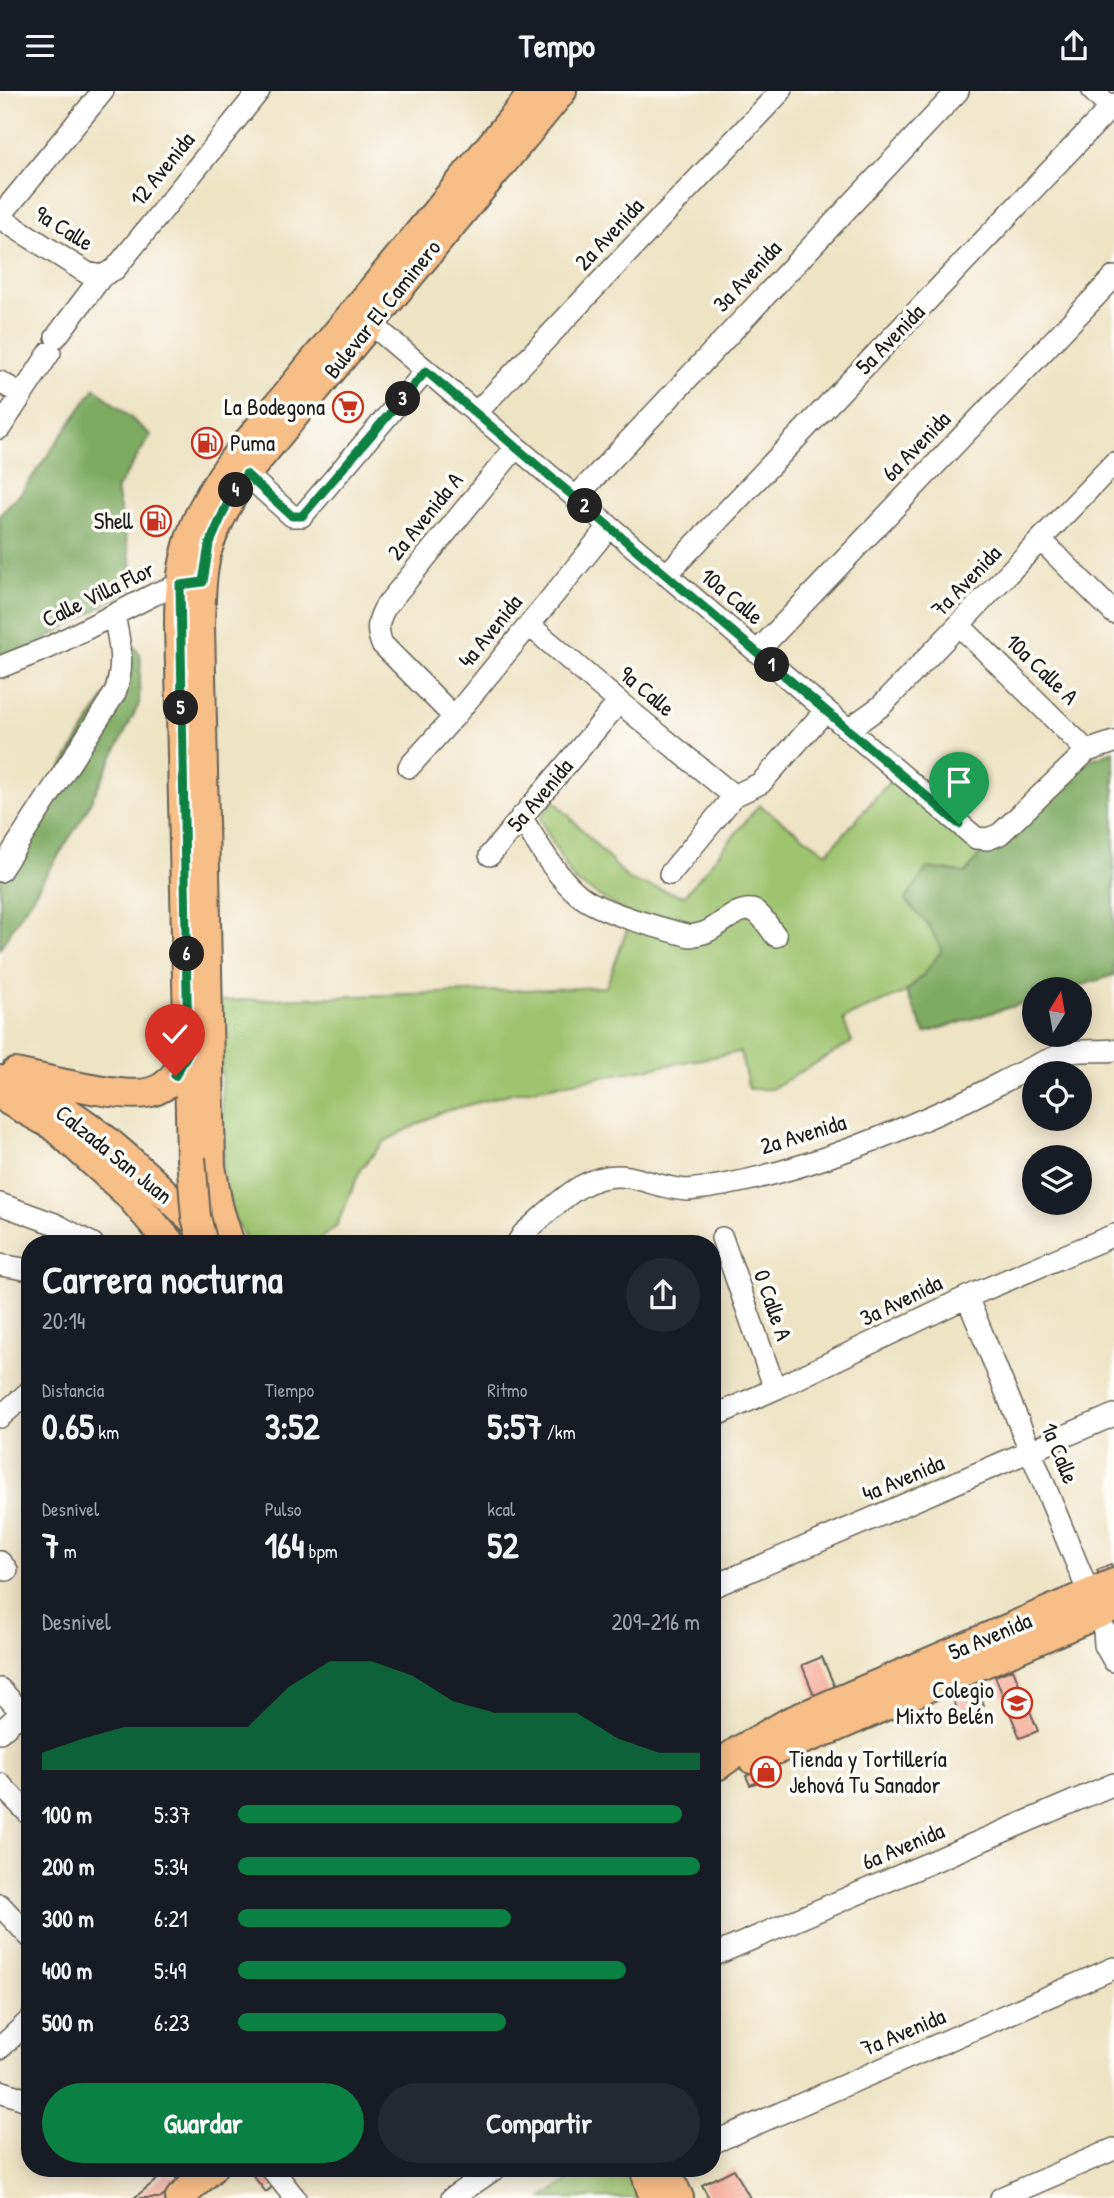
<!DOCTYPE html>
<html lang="es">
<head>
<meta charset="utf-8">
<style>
	:root { --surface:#171b24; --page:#242831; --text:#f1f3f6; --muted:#9ea1a6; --accent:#0b8043 }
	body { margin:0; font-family:"Patrick Hand",sans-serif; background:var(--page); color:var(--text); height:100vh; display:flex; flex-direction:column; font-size:26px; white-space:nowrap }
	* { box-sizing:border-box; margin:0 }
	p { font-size:23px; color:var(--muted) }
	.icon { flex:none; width:38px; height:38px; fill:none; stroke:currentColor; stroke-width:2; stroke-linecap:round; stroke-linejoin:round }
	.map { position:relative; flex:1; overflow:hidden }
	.panel { position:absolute; left:21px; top:1144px; width:700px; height:942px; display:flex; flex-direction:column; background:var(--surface); border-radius:28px; box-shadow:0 4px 18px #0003 }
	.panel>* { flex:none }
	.needle { width:46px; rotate:11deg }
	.controls { position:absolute; left:1022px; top:886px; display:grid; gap:14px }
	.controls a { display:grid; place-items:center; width:70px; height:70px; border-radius:50%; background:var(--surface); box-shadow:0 4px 18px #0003; font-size:35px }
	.pin { position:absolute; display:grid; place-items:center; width:60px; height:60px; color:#fff; margin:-72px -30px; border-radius:50% 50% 50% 0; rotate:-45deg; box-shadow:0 0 7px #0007 }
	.pin .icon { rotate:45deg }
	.km { position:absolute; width:35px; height:35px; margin:-18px; border-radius:50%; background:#222; color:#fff; font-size:19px; line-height:35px; text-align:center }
	.round { display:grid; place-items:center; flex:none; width:74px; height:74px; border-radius:37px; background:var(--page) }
	.overview { display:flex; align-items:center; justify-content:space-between; height:119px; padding:0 21px }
	h1 { font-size:38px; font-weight:700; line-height:52px }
	.figures { display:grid; grid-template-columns:repeat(3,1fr); gap:10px; height:119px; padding:7px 21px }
	.figures div { display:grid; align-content:center }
	.figures b { font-size:35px; font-weight:700 }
	.figures small { font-size:19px; font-weight:400 }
	.figures p { font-size:19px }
	.chart { height:196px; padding:14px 21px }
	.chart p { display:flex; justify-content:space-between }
	.chart svg { width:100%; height:126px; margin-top:7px; fill:var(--accent); opacity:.7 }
	.button { display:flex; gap:14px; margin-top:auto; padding:14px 21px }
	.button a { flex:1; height:80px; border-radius:42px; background:var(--accent); color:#fff; font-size:28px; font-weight:700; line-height:80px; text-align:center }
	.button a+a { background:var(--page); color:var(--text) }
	ul { padding:0 21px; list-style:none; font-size:23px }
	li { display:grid; grid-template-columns:112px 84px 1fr; align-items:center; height:52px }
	li i { height:18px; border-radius:9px; background:var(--accent) }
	header { display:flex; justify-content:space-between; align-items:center; height:91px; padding:0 21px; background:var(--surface); font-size:32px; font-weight:700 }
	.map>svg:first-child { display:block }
</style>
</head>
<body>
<header><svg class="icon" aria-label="menu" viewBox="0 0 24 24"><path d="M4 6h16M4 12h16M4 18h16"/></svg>Tempo<svg class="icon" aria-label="share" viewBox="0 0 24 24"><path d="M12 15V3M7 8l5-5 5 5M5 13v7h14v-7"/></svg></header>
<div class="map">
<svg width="1114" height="2107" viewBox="0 0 1114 2107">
	<rect width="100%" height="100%" fill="#fdfcf7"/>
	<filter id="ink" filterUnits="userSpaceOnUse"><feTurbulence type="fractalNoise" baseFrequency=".0143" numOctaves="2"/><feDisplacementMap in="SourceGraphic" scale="14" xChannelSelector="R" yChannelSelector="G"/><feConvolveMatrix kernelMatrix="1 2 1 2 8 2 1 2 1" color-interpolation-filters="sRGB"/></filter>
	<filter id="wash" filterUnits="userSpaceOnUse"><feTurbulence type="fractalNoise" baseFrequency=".00686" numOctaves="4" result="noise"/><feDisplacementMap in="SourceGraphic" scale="28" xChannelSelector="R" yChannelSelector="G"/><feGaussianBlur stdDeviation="1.57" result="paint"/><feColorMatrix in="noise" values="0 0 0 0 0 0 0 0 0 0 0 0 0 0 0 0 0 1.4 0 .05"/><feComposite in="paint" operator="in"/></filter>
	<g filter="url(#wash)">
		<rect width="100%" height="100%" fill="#eee3c5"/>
		<path fill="#9ec46f" stroke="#5d7046" stroke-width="2" d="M898,681L988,753L966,782L906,809L929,835L942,859L924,883L906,901L843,928L852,951L771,998H749L740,961L512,1002L439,1022L385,1050L361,1077L336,1136L312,1153H249L236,1131L224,1091L220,910L606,896L632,825L573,789L540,728L554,709L629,789L684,805L759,714L827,762Z
			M587,2077H629L647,2107H543Z"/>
		<path fill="#7eaa62" stroke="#4d633f" stroke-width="2" d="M95,297L151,344L116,399L136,496L28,558L0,569V423L21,402Z
			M124,542L141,565L139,613L84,724L0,857V779L117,585Z
			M1114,660V884L1070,898H1034V909L925,942L906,901L924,883L942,859L929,835L905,809L927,777L966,782L988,753L1092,668Z"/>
		<g id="blocks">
			<path fill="#f5ad9e" d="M1111,1473L1114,1480L1104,1494L1097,1479Z
				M822,1566L837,1601L816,1609L802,1574Z
				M1013,1578L1038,1640L1020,1647L995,1585Z
				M977,1595L984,1614L959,1624L952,1604Z
				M769,1676L773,1686L750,1694L746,1685Z
				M712,2022L720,2040L712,2043Z
				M247,2077H267L278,2091L266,2101Z
				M734,2078L750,2107H709L702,2094Z
				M169,2079L180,2092L161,2107H134Z"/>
		</g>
	</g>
	<g filter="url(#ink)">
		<use href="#blocks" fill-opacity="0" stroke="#666257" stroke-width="2"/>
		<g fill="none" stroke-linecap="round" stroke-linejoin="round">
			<g stroke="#666257" stroke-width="24">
				<path id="minor" d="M1093,0L1114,21
					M0,125L103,0
					M0,127L87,182L102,185
					M361,224L976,747L988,748L1000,743L1087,660L1114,651
					M56,246L102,185L115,178L259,0
					M0,291L21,303
					M476,322L781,0
					M0,337L50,261
					M246,383L292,425H302L426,280
					M575,407L958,0
					M1041,449L1114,522
					M666,484L1114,13
					M529,534L619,611L734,705
					M960,535L1087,660
					M757,561L1114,186
					M0,576L50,556L155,503L180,494
					M454,626L382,553C376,539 378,528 386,515L516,356
					M849,638L881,615L1114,372
					M409,676L454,626L609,436
					M521,726C538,753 554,783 579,804C601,822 661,837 690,845C695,844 701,843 706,841C719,836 740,813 755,820C763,825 770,838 776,845
					M490,764L619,611
					M0,780L115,602C125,572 120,554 114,524
					M670,783L734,705L761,692L826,619
					M0,1113L55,1133L93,1153
					M722,1147L775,1298
					M517,1153L523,1143C554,1117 585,1078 629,1086C649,1090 666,1098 687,1099C776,1091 885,1047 965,1010C999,994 1031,974 1066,962C1081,958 1099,961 1114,959
					M0,1174L30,1179
					M967,1206L1104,1539L1114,1551
					M0,1326L30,1300
					M712,1326L775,1298L967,1206L1114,1144
					M0,1471L7,1479
					M712,1496L1114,1324
					M1104,1539L1105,1554L1114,1570
					M0,1598L30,1630
					M0,1641L30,1614
					M0,1693L30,1724
					M0,1814L30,1846
					M712,1865L1114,1693
					M0,1957L30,1929
					M0,2000L30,2010
					M712,2052L1114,1877
					M271,2077L295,2107
					M452,2107L496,2077
					M1001,2107L1114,2058"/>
			</g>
			<g stroke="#666257" stroke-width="32">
				<path id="major" d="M15,982C46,988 124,1009 151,1001C171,996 179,978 188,962
					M0,989C80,1012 150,1088 209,1145
					M9,1010L52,1034L128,1103L171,1153
					M191,1067L179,532C179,463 192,426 232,370L535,0
					M230,1153L218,1115L211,1075L200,533C201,509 201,474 210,451C219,427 232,405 246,383L562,0
					M752,1668L832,1638L1114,1516
					M717,1675L738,1660L789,1631L1114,1492
					M644,2077L654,2107
					M665,2077L679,2107
					M180,2107L212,2077"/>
			</g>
			<use href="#minor" stroke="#fff" stroke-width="21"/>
			<use href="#major" stroke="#f7be87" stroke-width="28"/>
			<g stroke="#666257" stroke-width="32" stroke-linecap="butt">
				<path id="major-bridge" d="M191,1067L196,1126L203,1153"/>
			</g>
			<use href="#major-bridge" stroke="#f7be87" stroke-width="28"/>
		</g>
	</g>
	<g fill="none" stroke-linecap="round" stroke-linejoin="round" filter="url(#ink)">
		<g stroke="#fff" stroke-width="14">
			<path id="route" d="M175,985L188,962L180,494L203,491L209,454L228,411L246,383L292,425H302L426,280L959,733"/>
		</g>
		<use href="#route" stroke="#0b8043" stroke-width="9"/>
	</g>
	<defs>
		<g id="supermarket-ring" transform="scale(1.575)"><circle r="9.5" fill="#fdfcf7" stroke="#c8321e" stroke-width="1.5"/><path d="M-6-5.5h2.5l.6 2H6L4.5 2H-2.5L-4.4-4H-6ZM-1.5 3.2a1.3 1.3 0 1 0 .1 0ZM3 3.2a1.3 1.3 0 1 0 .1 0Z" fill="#c8321e"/></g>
		<g id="fuel-ring" transform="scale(1.575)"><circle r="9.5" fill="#fdfcf7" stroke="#c8321e" stroke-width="1.5"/><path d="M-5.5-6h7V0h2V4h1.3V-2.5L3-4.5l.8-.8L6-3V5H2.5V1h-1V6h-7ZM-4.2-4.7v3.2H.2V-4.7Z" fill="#c8321e"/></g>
		<g id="school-ring" transform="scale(1.575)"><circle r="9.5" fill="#fdfcf7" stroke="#c8321e" stroke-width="1.5"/><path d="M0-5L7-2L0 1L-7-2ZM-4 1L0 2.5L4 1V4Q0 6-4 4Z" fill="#c8321e"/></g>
		<g id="shop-ring" transform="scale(1.575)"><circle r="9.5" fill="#fdfcf7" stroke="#c8321e" stroke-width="1.5"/><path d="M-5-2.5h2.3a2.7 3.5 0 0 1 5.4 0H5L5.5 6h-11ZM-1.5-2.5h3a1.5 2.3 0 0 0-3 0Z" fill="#c8321e"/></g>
	</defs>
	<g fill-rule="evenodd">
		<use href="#supermarket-ring" x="348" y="316"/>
		<use href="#fuel-ring" x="207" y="352"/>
		<use href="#fuel-ring" x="156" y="430"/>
		<use href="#school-ring" x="1017" y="1612"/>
		<use href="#shop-ring" x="766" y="1681"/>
	</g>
	<g text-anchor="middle" stroke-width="7" stroke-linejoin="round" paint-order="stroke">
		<g font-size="23" fill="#1c1c1c" stroke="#fdfcf7">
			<text transform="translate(162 78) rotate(-51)" y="8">12 Avenida</text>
			<text transform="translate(64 137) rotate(32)" y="8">9a Calle</text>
			<text transform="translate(609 143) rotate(-47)" y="8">2a Avenida</text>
			<text transform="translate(747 185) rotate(-47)" y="8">3a Avenida</text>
			<text transform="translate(382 218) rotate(-51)" y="8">Bulevar El Caminero</text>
			<text transform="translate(890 248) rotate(-46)" y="8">5a Avenida</text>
			<text transform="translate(916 355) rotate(-46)" y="8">6a Avenida</text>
			<text transform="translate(425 425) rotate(-51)" y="8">2a Avenida A</text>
			<text transform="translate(966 490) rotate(-46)" y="8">7a Avenida</text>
			<text transform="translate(98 503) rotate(-26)" y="8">Calle Villa Flor</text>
			<text transform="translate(732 505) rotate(40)" y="8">10a Calle</text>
			<text transform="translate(490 540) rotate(-51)" y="8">4a Avenida</text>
			<text transform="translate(1042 578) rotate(44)" y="8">10a Calle A</text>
			<text transform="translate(647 600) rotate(40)" y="8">9a Calle</text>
			<text transform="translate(540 704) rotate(-50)" y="8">5a Avenida</text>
			<text transform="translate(803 1043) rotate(-17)" y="8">2a Avenida</text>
			<text transform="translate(114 1063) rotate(39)" y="8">Calzada San Juan</text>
			<text transform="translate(901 1209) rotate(-26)" y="8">3a Avenida</text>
			<text transform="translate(773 1214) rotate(71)" y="8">0 Calle A</text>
			<text transform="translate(1060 1362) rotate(68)" y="8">1a Calle</text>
			<text transform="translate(903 1387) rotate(-23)" y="8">4a Avenida</text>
			<text transform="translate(990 1545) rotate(-23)" y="8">5a Avenida</text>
			<text transform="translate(903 1755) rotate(-23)" y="8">6a Avenida</text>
			<text transform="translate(903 1941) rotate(-23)" y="8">7a Avenida</text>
		</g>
		<g font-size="23" fill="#1c1c1c" stroke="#fdfcf7" text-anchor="end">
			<text x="325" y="324">La Bodegona</text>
			<text x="230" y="360" text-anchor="start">Puma</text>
			<text x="133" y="438">Shell</text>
			<text x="994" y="1607">Colegio<tspan x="994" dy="26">Mixto Belén</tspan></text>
			<text x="789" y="1676" text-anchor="start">Tienda y Tortillería<tspan x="789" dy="26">Jehová Tu Sanador</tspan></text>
		</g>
	</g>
</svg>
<div class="controls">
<a><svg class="needle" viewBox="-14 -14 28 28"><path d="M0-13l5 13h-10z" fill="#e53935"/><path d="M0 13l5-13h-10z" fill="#9ea1a6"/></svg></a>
<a><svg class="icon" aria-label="locate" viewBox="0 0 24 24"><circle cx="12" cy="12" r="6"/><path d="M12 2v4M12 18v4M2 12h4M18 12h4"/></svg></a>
<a><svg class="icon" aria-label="layers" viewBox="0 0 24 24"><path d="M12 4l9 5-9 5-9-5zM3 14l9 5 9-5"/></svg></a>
</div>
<div class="pin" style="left:959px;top:733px;background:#1e9e55"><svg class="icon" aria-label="arrive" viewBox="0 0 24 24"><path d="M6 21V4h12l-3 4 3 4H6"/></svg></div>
<div class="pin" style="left:175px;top:985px;background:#d93025"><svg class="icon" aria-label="check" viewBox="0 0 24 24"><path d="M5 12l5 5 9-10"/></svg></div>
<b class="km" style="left:772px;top:574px">1</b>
<b class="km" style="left:585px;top:415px">2</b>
<b class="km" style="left:403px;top:308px">3</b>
<b class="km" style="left:236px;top:399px">4</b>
<b class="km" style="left:181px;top:617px">5</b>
<b class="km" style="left:187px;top:863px">6</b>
<section class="panel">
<div class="overview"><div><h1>Carrera nocturna</h1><p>20:14</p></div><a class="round"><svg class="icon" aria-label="share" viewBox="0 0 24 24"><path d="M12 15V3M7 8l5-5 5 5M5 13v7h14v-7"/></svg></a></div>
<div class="figures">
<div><p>Distancia</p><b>0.65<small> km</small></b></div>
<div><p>Tiempo</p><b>3:52</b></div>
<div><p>Ritmo</p><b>5:57<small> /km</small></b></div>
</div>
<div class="figures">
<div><p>Desnivel</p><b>7<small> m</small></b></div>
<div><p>Pulso</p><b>164<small> bpm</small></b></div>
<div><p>kcal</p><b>52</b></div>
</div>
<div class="chart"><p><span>Desnivel</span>209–216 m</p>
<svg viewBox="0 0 160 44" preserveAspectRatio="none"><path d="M0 44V38L10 33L20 29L30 29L40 29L50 29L60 15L70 6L80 6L90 11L100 20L110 24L120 24L130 24L140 33L150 38L160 38V44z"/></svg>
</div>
<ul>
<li><b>100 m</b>5:37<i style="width:96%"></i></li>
<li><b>200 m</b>5:34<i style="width:100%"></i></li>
<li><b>300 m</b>6:21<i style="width:59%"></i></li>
<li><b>400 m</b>5:49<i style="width:84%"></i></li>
<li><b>500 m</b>6:23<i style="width:58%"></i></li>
</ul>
<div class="button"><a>Guardar</a><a>Compartir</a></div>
</section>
</div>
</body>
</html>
